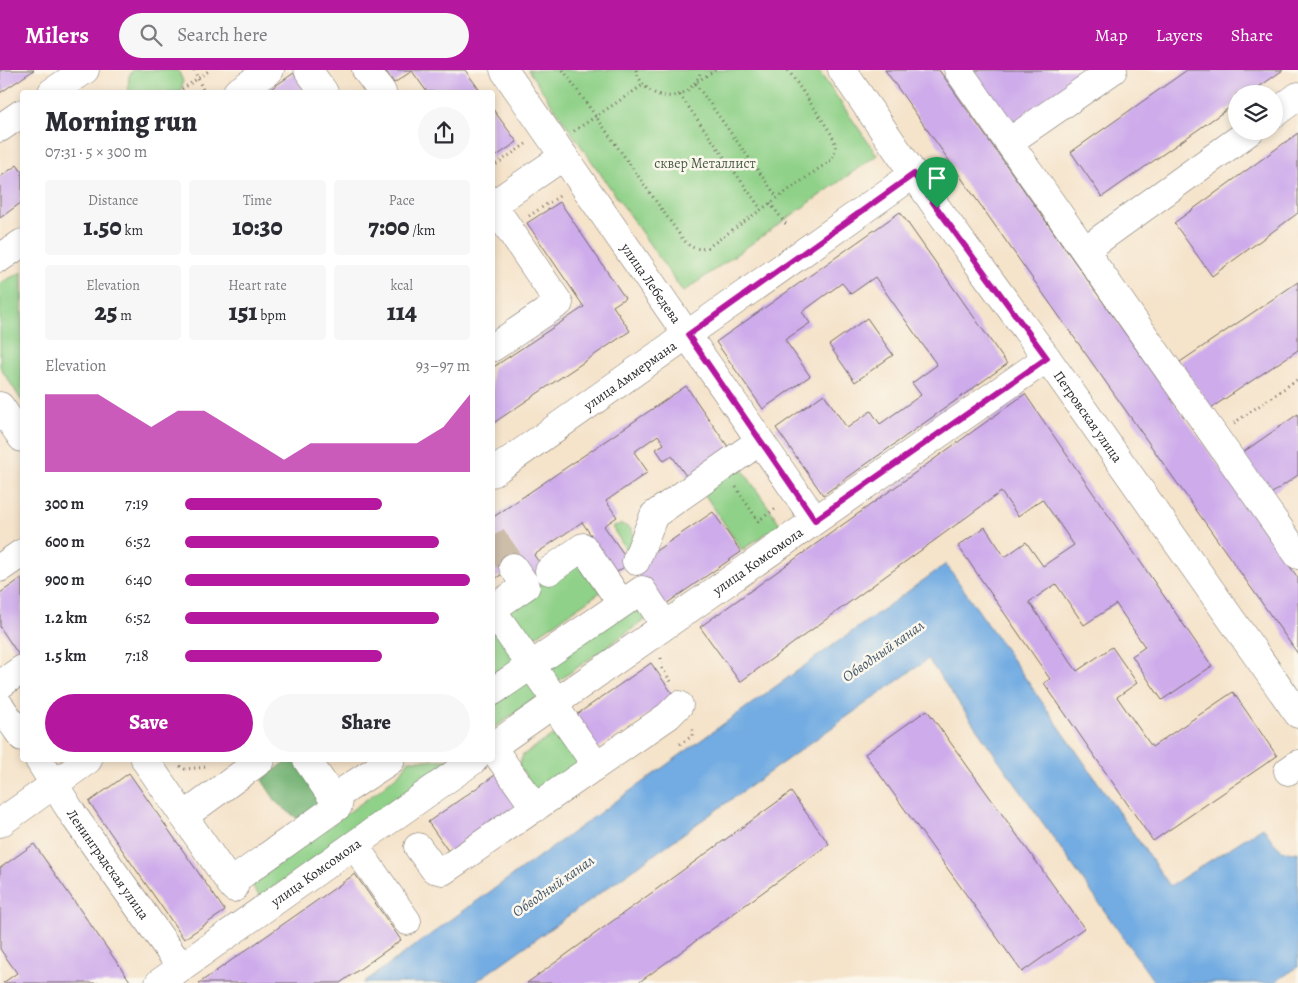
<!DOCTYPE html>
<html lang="en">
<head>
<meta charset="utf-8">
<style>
	:root { --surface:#fff; --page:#f7f7f7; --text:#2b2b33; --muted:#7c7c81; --accent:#b5179e }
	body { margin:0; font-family:Alegreya,serif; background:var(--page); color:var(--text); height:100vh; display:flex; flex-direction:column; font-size:19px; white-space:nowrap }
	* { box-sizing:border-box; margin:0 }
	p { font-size:16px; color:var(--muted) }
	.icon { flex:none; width:28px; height:28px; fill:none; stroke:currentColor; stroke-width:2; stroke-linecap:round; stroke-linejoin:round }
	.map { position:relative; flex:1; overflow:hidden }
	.drawer { position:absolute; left:20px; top:20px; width:475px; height:672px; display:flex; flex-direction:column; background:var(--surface); border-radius:5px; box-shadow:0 2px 8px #0003 }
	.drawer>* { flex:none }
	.buttons { position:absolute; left:1228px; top:15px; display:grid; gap:10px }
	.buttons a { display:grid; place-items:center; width:55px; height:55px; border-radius:50%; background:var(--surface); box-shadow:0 2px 8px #0003; font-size:25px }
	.pin { position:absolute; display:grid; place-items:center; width:42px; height:42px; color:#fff; margin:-51px -21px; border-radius:50% 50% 50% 0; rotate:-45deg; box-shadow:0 0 5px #0007 }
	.pin .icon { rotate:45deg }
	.round { display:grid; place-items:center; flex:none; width:52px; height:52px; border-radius:26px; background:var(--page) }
	.summary { display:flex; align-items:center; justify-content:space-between; height:85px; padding:0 25px }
	h1 { font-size:28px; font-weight:800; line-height:38px }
	.figures { display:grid; grid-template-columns:repeat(3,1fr); gap:8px; height:85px; padding:5px 25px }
	.figures div { display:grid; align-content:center; border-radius:5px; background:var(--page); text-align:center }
	.figures b { font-size:25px; font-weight:800 }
	.figures small { font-size:14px; font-weight:400 }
	.figures p { font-size:14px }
	.chart { height:140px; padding:10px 25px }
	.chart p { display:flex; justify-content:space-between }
	.chart svg { width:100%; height:90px; margin-top:5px; fill:var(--accent); opacity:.7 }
	.button { display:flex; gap:10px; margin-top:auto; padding:10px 25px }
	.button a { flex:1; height:58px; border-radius:30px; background:var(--accent); color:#fff; font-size:20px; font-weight:800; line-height:58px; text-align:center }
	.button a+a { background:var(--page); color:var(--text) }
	ul { padding:0 25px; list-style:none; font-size:16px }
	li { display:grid; grid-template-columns:80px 60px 1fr; align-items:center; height:38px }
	li i { height:12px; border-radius:6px; background:var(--accent) }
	header { display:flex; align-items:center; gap:30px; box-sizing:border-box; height:70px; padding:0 25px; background:var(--accent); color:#fff }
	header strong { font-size:24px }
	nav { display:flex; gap:28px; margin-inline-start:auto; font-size:18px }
	.search { width:350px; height:45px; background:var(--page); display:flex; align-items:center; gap:12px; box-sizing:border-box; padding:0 18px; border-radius:28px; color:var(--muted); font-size:19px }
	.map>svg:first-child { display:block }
</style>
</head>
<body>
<header>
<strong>Milers</strong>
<div class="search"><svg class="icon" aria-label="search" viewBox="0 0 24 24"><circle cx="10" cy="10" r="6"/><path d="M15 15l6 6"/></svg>Search here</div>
<nav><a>Map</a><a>Layers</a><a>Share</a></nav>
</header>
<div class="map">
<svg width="1298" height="913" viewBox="0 0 1298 913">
	<rect width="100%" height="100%" fill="#fbf7ec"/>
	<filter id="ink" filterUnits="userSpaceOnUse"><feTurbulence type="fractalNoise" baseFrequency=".02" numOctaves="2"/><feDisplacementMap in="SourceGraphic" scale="10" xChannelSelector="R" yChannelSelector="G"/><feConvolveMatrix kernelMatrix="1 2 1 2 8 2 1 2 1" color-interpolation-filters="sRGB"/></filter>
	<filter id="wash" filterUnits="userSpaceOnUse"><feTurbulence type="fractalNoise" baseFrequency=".0096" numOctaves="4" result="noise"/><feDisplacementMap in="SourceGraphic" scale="20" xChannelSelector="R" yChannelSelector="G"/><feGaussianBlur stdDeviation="1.12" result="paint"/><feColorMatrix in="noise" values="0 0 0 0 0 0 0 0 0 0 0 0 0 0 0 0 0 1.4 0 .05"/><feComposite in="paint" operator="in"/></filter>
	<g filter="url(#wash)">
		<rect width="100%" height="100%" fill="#f5e3ca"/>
		<path fill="#90d189" stroke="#5e7e5a" d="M133,0H178L183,11L181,22H128L129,6Z
			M528,0H818L877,85L683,222Z
			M22,202V331L0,297V213Z
			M738,393L780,454L742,480L701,419Z
			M621,454L630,458L637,469L630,486L612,457Z
			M582,485L605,519L526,573L503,539Z
			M637,529L649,547L554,614L541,596Z
			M492,554L520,595L492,614Z
			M527,605L541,624L493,659V628Z
			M551,666H561L578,690L576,700L547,719H535L519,696L523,685Z
			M409,690H450L260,827L251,814L382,718L402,701Z"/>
		<path fill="#74b375" stroke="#506f50" d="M288,690H295L328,729L298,749L277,733L262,710Z"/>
		<path fill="#72ace2" stroke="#4e6c86" d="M946,494L1170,816L1263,757C1272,770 1280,786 1298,782V897L1273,913H1155L928,589L474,913H363Z"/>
		<g id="blocks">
			<path fill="#ceabeb" d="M0,0H34L0,23Z
				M385,0H465L481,22H427L412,1L394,13Z
				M885,0H939L1298,508V584Z
				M968,0H1096L1011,60Z
				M1187,0H1283L1249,24H1236V33L1102,127L1071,82Z
				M294,3L308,22H266Z
				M492,38L517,72L492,89Z
				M1298,63V143L1212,206L1174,153Z
				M17,95L22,102V132L0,148V107Z
				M560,132L625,228L613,236L630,261L492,354V298L584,237L527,153Z
				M900,142L1007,294L823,425L776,358L824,324L847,358L871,341L880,354L921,325L912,313L937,295L913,261L875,207L851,224L842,213L802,242L810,253L785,270L810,306L763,339L716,272Z
				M1298,212V280L1211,338L1180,292Z
				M867,248L893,285L855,312L829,275Z
				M686,316L733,384L691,413L672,386L664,391L656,379L664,374L658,365L634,382L648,402L606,431L617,447L604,456L630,493L610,507L584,470L591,465L582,452L534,485L543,498L529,508L518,493L492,511V448Z
				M1025,324L1212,596L1162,630L1132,586L1145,577L1116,534L1084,555L1056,514L1029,532L1072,594L1077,601L1112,577L1137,613L1117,627L1152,677L1233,622L1277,686L1153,771L1044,613L1050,609L958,476L985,457L1005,487L1026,472L1043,496L1074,475L1042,429L1018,446L1001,422L740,612L700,557Z
				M1298,344V405L1271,424L1242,383Z
				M713,442L741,482L660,538L632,497Z
				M22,508V590L0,557V523Z
				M651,593L674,626L595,680L573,647Z
				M927,640L1084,858L1022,902L865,684Z
				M129,703L225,841L184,869L89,732Z
				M498,703L520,736L451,785L428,752Z
				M791,722L829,774L638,913H527Z
				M34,774L130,911L126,913H3L17,903L0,879V798Z
				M355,804L401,870L340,913H199Z"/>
		</g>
	</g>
	<g filter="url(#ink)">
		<use href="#blocks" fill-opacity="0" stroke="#726b63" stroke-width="1"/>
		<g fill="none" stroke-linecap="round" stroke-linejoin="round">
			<path stroke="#cdbeaa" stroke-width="28" stroke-dasharray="28 14" stroke-linecap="butt" d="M492,467L513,497"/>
			<g stroke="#726b63" stroke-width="29">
				<g id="minor">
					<path d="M308,0L324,22"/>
					<path d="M366,0L382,22"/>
					<path id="s1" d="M504,0L815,450"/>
					<path id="s2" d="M842,0L937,138L1047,288L1298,644"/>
					<path d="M958,0L1298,485"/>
					<path d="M52,22L85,0"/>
					<path d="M237,22L270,0"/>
					<path d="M1274,44L1298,26"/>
					<path d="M0,58L22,43"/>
					<path d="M1009,72L1113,0"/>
					<path d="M492,135L564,86"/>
					<path d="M1085,180L1250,61"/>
					<path d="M0,188L22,173"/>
					<path d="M492,278L559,233L493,135"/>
					<path d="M0,336L22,368"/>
					<path id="s3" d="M492,403L914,104"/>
					<path d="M636,491L654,445L760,371"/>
					<path d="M0,498L22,483"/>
					<path d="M549,501L583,477L621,533"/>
					<path d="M492,539L526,516L513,497"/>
					<path d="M492,540L557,632"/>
					<path d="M0,615L22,599"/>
					<path d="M492,622L642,520L665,555"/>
					<path d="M553,634L596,695"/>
					<path d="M0,636L22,667"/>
					<path id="s4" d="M39,690L74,746L181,897"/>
					<path d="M145,690L230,813"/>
					<path d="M307,690L333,728"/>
					<path d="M1288,701L1298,694"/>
					<path id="s5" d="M535,738L492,677L1047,288"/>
					<path d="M184,746L261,690"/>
					<path d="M0,753L88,690"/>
					<path d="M354,775L407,851"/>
					<path d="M418,777L434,799L443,801L668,646L679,635"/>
					<path d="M234,818L230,813L338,736L333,728L391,690"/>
					<path id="s6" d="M159,913L474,690"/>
				</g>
			</g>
			<path stroke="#726b63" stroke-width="3" stroke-dasharray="1 4" stroke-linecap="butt" d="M194,0L204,22
				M563,0L682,168C689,177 695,180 707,178L831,90C838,77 836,73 829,60L788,0
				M636,0C646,35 691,35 701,0
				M715,0L695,13L777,127
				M178,22L210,0
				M680,25L761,139
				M574,61L643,15
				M492,97L526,74
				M770,133L788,157
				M529,146L561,125
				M1234,353L1298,309
				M736,417L758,451L778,437
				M661,588L662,598L672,613
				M680,674L692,666L693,657
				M180,696L185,699L208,697"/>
			<use href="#minor" stroke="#fff" stroke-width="28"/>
		</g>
	</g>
	<g fill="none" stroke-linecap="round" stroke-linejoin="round" filter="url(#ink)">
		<g stroke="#fff" stroke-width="10">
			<path id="route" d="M914,104L937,138L1047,288L815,450L688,265Z"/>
		</g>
		<use href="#route" stroke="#b5179e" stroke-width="6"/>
	</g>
	<g text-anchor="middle" stroke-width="5" stroke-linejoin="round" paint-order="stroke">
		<g font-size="14" fill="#495d47" stroke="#fbf7ec">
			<text x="705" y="98">сквер Металлист</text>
		</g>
		<g font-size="14" fill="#2b2b2b" stroke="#fbf7ec">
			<text dy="5" stroke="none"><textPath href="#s1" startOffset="259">улица Лебедева</textPath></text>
			<text dy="5" stroke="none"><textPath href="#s3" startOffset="169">улица Аммермана</textPath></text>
			<text dy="5" stroke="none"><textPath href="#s2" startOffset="425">Петровская улица</textPath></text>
			<text dy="5" stroke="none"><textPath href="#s5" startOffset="399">улица Комсомола</textPath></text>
			<text dy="5" stroke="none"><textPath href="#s4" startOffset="125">Ленинградская улица</textPath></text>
			<text dy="5" stroke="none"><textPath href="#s6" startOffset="192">улица Комсомола</textPath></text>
		</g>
		<g font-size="15" font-style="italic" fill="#44586b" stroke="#fbf7ec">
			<text transform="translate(883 581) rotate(-35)" y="5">Обводный канал</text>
			<text transform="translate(553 816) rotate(-35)" y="5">Обводный канал</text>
		</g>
	</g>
</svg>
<div class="buttons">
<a><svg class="icon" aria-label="layers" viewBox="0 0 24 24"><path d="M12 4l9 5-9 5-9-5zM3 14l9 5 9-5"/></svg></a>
</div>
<div class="pin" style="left:937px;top:138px;background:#1e9e55"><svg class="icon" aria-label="arrive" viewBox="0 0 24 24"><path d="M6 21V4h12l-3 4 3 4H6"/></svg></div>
<section class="drawer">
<div class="summary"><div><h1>Morning run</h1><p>07:31 · 5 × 300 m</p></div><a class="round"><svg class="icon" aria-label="share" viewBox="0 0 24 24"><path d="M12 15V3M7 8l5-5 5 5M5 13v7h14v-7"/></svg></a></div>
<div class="figures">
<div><p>Distance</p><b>1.50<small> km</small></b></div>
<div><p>Time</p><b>10:30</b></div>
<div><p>Pace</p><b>7:00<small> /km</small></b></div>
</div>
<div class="figures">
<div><p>Elevation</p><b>25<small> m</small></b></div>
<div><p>Heart rate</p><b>151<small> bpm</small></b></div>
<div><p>kcal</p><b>114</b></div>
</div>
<div class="chart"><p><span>Elevation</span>93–97 m</p>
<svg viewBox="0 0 160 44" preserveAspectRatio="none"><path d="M0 44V6L10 6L20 6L30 14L40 22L50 14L60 14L70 22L80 30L90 38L100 30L110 30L120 30L130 30L140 30L150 22L160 6V44z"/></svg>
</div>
<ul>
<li><b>300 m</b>7:19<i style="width:69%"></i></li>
<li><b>600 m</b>6:52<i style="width:89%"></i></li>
<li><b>900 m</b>6:40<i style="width:100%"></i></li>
<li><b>1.2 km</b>6:52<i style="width:89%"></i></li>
<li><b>1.5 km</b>7:18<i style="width:69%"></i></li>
</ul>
<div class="button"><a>Save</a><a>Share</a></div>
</section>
</div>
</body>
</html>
